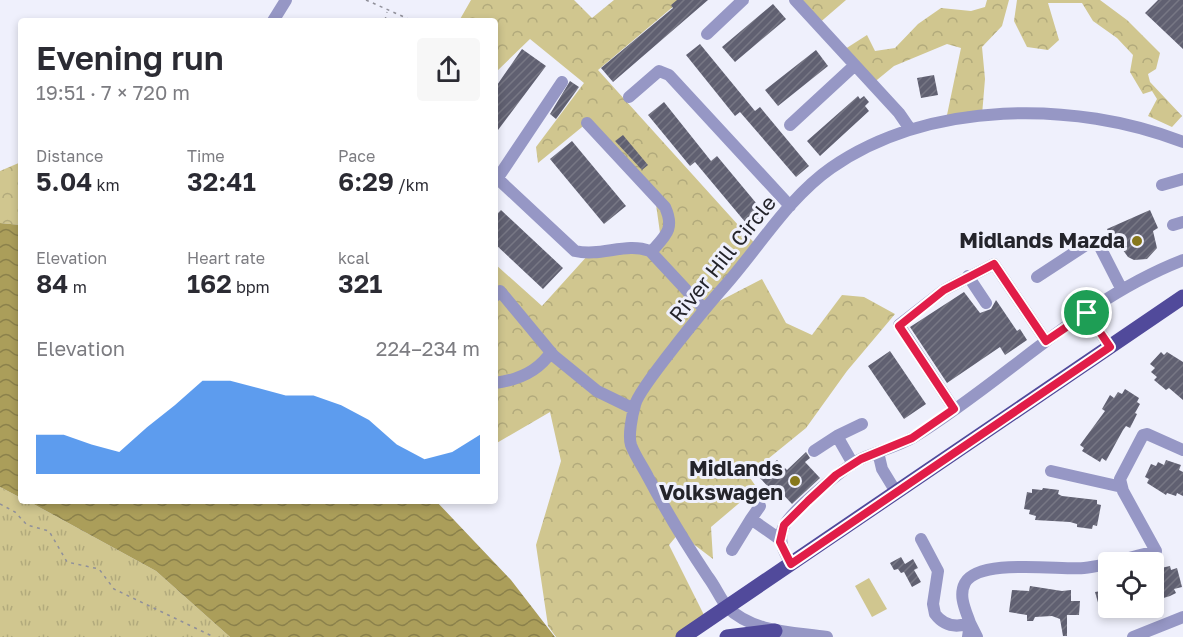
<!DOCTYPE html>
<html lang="en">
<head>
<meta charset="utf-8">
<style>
	:root { --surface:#fff; --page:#f7f7f7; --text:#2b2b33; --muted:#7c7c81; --accent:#1a73e8 }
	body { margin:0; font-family:"Golos Text",sans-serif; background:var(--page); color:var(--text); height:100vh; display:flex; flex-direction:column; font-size:22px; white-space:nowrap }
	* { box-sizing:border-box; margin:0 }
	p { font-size:20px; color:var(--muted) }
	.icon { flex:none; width:33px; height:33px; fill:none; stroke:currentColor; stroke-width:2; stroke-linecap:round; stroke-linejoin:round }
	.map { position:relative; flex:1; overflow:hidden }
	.drawer { position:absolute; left:18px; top:18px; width:480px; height:486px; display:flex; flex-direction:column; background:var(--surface); border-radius:6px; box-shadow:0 3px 9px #0003 }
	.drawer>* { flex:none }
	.buttons { position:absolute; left:1098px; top:552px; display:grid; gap:12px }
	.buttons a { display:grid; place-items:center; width:66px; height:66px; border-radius:6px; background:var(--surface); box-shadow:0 3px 9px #0003; font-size:30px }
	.pin { position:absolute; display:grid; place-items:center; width:51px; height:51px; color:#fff; margin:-26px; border:3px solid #fff; border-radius:50%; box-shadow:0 2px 6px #0007 }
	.round { display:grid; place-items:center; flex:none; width:63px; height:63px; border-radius:6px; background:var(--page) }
	.overview { display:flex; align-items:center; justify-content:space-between; height:102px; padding:0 18px }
	h1 { font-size:33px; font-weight:600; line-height:45px }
	.metrics { display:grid; grid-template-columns:repeat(3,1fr); gap:9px; height:102px; padding:6px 18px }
	.metrics div { display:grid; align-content:center }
	.metrics b { font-size:26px; font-weight:600 }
	.metrics small { font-size:16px; font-weight:400 }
	.metrics p { font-size:16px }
	.chart { height:168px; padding:12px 18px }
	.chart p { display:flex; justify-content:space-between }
	.chart svg { width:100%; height:108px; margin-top:6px; fill:var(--accent); opacity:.7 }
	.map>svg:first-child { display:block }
</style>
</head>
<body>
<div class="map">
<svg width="1183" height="637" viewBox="0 0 1183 637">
	<defs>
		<pattern id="grass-tufts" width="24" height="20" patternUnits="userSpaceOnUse" patternTransform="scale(1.5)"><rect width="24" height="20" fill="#d0c68f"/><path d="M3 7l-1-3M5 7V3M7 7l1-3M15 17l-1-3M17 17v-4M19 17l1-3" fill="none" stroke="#b2aa7c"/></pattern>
		<pattern id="forest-crowns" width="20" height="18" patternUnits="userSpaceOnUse" patternTransform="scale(1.5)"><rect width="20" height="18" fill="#d0c68f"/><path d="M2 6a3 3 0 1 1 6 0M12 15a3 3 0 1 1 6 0" fill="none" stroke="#b2aa7c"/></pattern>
		<pattern id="water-waves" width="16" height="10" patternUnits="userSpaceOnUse" patternTransform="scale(1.5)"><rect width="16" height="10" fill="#ab9e5a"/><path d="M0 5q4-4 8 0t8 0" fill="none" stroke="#8b814b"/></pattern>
		<pattern id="building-hatch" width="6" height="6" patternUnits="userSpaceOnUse" patternTransform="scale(1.5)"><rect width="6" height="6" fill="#606071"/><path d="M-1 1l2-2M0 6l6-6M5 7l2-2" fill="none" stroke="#777784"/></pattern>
	</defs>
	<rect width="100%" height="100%" fill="#eff0fc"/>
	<path fill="url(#grass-tufts)" d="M0,487L21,498V501H28L156,571L230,637H0Z"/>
	<path fill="url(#forest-crowns)" d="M471,0H574L592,18L614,0H681L598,70L758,247L706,308L762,279L786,323L812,335L842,295L864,297L895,314L847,371L806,428L748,475L757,488L711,527L713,559L679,533L669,545L707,621L683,637H556L548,626L536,545L561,461L550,412L495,444V264L542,306L589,254L650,251L661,240L655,197L587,123L538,163L536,147L584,83L530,39L495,73V21H459Z
		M795,0H846L817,25Z
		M987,0H1009L1002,26L982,47L985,79L982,115H947L961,48L947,44L894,66L872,84L842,51L867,35L875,51L895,48L918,24L941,8L971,11L985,7Z
		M1017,0H1100L1127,20L1160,53L1156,69L1148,74L1150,82L1182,116L1172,127L1148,116L1157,99L1152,91L1143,94L1130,72L1133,55L1117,38L1093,21L1082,3H1048L1059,40L1048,50L1027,47L1014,21Z
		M21,162V225L0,223V171Z"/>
	<path fill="#d0c68f" d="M869,578L887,609L872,617L855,586Z"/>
	<path fill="url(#water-waves)" d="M0,223L21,225V498L0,487Z
		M28,501H436L511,580L555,637H230L156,571Z"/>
	<path fill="url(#building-hatch)" d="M677,0H708L613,82L601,68L673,8L671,5Z
		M1158,0H1183V49L1145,13Z
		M773,4L786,19L735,62L722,47Z
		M700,44L755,111L760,107L809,166L796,177L740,112L735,116L686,55Z
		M522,49L546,66L495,134V88Z
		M816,50L828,66L778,106L765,90Z
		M934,75L938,95L921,98L917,78Z
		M570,81L579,87L556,119L550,114Z
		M858,96L860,99L864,96L869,102L865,106L869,111L820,156L807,141Z
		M664,102L711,161L717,156L767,216L751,229L695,162L690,166L648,115Z
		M623,135L648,165L642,170L615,141Z
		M572,141L626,206L604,224L550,159Z
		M501,210L563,268L543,289L495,244V216Z
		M1150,210L1158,228L1153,231L1157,248L1147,259L1134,260L1128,257L1120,246L1115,248L1107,229Z
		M964,292L980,313L991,309L996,300L1017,331L1020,329L1027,340L1005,355L1000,347L947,383L910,327Z
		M890,351L926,404L904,419L868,366Z
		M1161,352L1164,355L1167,352L1183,362V400L1169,388L1166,390L1154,380L1157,377L1151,372L1155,368L1150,364Z
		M1125,389L1139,398L1137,402L1140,404L1135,413L1137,414L1130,428L1126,426L1123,430L1106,461L1102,458L1100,462L1082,451L1084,448L1080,445L1105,411L1102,409L1110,395L1114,398L1118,392L1122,394Z
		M806,452L810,458L805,462L820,478L792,504L778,489L774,493L759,477L777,460L787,470Z
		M1166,460L1181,465L1179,470L1183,472V496L1177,493L1176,496L1167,493L1166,495L1147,483L1149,479L1145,477L1151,464L1156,466L1158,462L1164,465Z
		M1043,488L1059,490L1058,494L1062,496L1097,500V504L1101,505L1097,526L1093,525L1092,529L1077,527V524L1070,522L1035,520L1036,516L1029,514L1030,510L1024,509L1027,492L1032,493V489L1042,490Z
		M901,557L905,564L913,559L918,568L914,570L921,582L912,587L904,572L901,573L898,569L894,570L890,563Z
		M1160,565L1161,568L1170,566L1171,570L1177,568L1182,587L1174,589L1176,593L1170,596L1154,601V567Z
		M1108,584V609L1106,610L1105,604L1099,606L1095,592L1101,591L1100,587Z
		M1030,586L1062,591L1071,590V601H1080L1079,615H1067V636H1063L1060,619L1052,616L1035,617L1033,621H1027V615L1009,612L1012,590L1029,591Z"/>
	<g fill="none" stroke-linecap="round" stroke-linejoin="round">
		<path stroke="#90909a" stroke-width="1.5" stroke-dasharray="3 4.5" stroke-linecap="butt" d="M366,0L413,21
			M385,20L387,12
			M0,504L15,512L27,525L49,531L67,562L99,569L114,589L214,637"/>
		<path stroke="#9697c5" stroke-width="12" d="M795,0L899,113L910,129
			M273,21L286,0
			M707,34L743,0
			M629,97L659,71L669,75L790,206
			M587,123L665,207C675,229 666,235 651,252
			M790,125L855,65
			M498,179L575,251C601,257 626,242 650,251L704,309
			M495,182L562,82
			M1162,185L1183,179
			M1173,225L1183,222
			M968,276L986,303
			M1037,277L1092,241H1097L1122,290
			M495,296L500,291L554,356L597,391L634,409
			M1087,313L1110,347
			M495,383C518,380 538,372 551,352
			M954,409L899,325L944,290L994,264L1046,341
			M837,436L862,424
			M814,451L837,436L853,464
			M878,452L882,469L896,492
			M1051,471L1122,487
			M751,519L760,506
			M921,539L938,571L933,604L935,614C944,626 956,628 970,623C966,611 958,596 965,583C979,558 1058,570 1084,568C1108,566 1133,556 1156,551L1123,491L1120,479L1143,435L1147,434L1183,450
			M732,550L751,519L781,540
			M791,564C784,552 777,540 784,526C792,510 847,465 863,458C879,451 898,446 914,437C1005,381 1082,299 1183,260
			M827,637C794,632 753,633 727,607C720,598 715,586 708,577C686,544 666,511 648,477C643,467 635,456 631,445C628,436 632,415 635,405C638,389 708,305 723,288C758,249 788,198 831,168C929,100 1075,100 1183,142
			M968,637L970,623L977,637
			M1133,637L1183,617"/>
		<path stroke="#514a9b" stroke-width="15" d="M683,637L1183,297
			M727,637L775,631"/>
	</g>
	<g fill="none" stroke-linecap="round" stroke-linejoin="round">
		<g stroke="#fff" stroke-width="12">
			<path id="route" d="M994,264L1046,341L1087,313L1110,347L791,564L780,542L784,525L808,501L836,475L861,459L912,438L954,409L899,326L944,290Z"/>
		</g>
		<use href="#route" stroke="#e11d48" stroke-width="8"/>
	</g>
	<g fill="#87781c" stroke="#eff0fc" stroke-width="2">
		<circle cx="1137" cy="241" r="6"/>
		<circle cx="795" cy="481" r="6"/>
	</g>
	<g text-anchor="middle" stroke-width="6" stroke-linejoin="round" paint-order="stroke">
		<g font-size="21" font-weight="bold" fill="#24242b" stroke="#eff0fc" text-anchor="end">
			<text x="1125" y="248">Midlands Mazda</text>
			<text x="783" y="476">Midlands<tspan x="783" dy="24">Volkswagen</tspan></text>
		</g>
		<g font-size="21" fill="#24242b" stroke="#eff0fc">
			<text transform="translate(723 259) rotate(-51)" y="7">River Hill Circle</text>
		</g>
	</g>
</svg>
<div class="buttons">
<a><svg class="icon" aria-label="locate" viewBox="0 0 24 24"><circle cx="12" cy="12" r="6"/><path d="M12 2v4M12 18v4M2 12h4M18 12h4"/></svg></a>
</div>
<div class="pin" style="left:1087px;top:313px;background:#1e9e55"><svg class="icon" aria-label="arrive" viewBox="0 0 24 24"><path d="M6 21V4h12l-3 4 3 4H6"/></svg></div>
<section class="drawer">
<div class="overview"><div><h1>Evening run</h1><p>19:51 · 7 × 720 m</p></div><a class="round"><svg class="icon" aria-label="share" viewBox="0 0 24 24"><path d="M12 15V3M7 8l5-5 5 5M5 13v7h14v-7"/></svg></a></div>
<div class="metrics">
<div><p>Distance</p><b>5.04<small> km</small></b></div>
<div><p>Time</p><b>32:41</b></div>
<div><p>Pace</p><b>6:29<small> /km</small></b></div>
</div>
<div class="metrics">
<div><p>Elevation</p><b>84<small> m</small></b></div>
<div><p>Heart rate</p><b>162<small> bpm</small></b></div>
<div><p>kcal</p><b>321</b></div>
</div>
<div class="chart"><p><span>Elevation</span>224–234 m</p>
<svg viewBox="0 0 160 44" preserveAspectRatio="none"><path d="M0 44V28L10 28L20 32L30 35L40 25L50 16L60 6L70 6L80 9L90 12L100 12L110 16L120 22L130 32L140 38L150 35L160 28V44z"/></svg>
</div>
</section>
</div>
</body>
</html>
